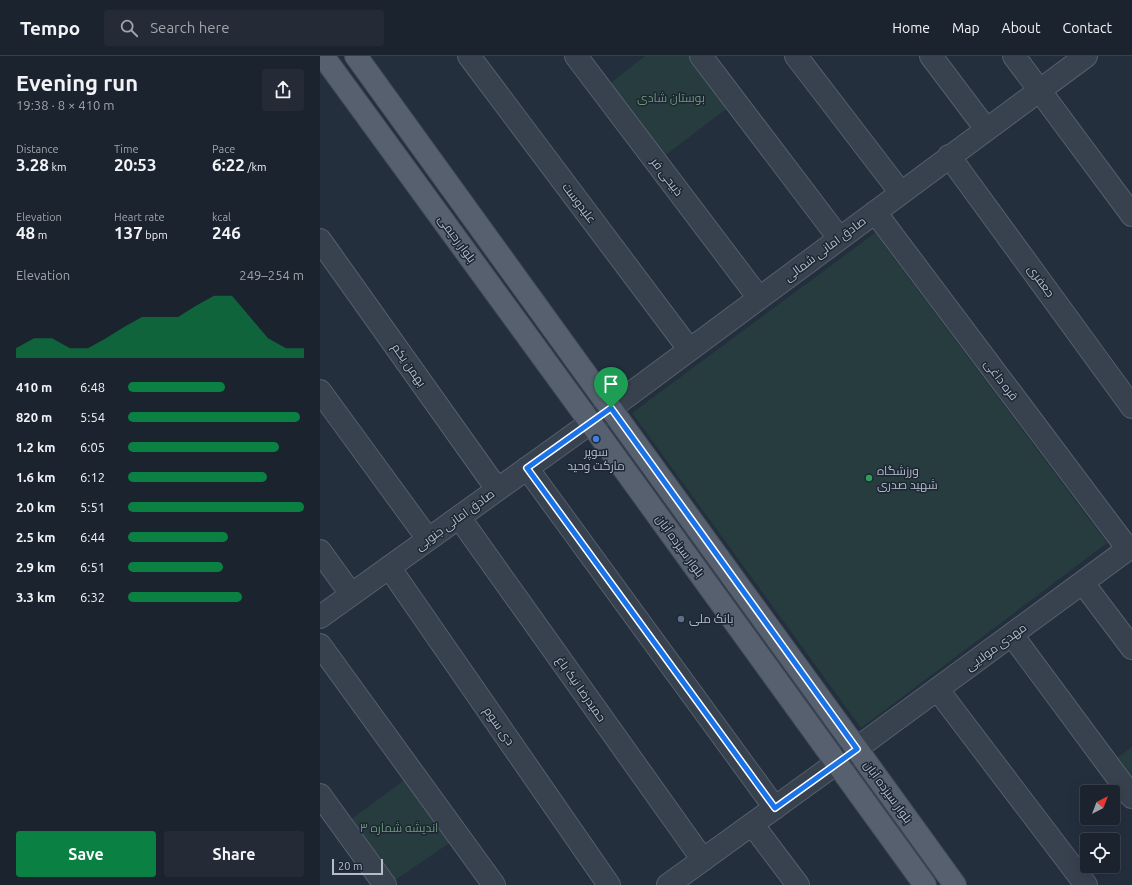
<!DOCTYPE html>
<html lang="en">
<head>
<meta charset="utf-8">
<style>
	:root { --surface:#1b232e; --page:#242b36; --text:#f1f3f6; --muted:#a0a4aa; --line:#39404a; --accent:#0b8043 }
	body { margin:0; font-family:Ubuntu,Cairo,sans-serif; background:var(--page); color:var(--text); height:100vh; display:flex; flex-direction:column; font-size:15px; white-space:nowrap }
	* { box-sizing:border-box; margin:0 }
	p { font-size:13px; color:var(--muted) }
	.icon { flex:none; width:22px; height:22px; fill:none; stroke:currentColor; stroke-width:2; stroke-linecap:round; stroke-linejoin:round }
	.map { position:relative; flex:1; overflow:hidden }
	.side { display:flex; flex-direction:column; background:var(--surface); width:320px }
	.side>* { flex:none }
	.needle { width:26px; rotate:42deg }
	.controls { position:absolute; left:760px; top:729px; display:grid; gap:8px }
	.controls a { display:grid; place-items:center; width:40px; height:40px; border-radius:4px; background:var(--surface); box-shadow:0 4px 16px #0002,0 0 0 1px var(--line); font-size:20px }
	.scale { position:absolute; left:12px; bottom:10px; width:51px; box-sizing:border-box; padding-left:4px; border:2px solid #b4bcc9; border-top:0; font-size:11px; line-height:14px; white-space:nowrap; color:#b4bcc9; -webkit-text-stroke:3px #1d2633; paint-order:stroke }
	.pin { position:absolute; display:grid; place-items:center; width:34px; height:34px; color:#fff; margin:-41px -17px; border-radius:50% 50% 50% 0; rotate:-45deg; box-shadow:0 0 4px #0007 }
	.pin .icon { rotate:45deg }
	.round { display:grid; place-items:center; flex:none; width:42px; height:42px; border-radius:4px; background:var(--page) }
	.headline { display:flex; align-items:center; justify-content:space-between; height:68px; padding:0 16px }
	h1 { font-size:22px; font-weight:700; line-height:30px }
	.figures { display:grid; grid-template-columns:repeat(3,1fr); gap:6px; height:68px; padding:4px 16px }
	.figures div { display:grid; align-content:center }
	.figures b { font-size:17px; font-weight:700 }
	.figures small { font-size:11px; font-weight:400 }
	.figures p { font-size:11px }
	.chart { height:112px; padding:8px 16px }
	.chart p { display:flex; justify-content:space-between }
	.chart svg { width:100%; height:72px; margin-top:4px; fill:var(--accent); opacity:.7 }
	.primary-button { display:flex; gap:8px; margin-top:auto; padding:8px 16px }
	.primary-button a { flex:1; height:46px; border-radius:4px; background:var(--accent); color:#fff; font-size:16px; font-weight:700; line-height:46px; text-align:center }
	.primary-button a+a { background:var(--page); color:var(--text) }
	ul { padding:0 16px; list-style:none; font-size:13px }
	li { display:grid; grid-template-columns:64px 48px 1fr; align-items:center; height:30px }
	li i { height:10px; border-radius:5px; background:var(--accent) }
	header { display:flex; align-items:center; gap:24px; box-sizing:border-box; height:56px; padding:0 20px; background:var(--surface); border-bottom:1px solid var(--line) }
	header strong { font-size:19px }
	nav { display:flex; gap:22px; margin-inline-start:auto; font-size:14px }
	.search { width:280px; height:36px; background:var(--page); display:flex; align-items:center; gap:10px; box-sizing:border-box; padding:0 14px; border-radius:4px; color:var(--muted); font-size:15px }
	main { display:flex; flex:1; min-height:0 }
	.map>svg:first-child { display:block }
</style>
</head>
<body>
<header>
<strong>Tempo</strong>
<div class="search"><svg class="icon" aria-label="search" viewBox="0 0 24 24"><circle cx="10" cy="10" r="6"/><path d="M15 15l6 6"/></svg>Search here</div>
<nav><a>Home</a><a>Map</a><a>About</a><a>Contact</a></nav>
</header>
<main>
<section class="side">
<div class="headline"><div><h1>Evening run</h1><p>19:38 · 8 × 410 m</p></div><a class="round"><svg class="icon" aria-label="share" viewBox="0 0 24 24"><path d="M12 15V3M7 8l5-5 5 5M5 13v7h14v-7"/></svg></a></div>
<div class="figures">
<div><p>Distance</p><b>3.28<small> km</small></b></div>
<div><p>Time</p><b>20:53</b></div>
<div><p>Pace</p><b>6:22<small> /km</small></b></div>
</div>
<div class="figures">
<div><p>Elevation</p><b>48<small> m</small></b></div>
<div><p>Heart rate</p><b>137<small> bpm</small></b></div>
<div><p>kcal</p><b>246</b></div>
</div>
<div class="chart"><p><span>Elevation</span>249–254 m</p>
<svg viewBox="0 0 160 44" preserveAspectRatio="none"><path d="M0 44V38L10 32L20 32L30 38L40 38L50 32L60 25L70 19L80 19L90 19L100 12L110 6L120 6L130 19L140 32L150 38L160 38V44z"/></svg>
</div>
<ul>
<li><b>410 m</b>6:48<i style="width:55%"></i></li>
<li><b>820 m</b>5:54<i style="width:98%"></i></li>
<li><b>1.2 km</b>6:05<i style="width:86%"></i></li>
<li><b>1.6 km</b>6:12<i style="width:79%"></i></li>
<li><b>2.0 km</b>5:51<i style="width:100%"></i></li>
<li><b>2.5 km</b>6:44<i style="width:57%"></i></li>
<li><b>2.9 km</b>6:51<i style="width:54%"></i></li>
<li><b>3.3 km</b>6:32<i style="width:65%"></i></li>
</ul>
<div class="primary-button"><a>Save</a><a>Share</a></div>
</section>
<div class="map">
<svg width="812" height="829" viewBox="0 0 812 829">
	<rect width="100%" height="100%" fill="#242f3e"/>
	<path fill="#263c3f" d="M325,0H371L410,50L343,101L288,29Z
		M555,177L787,487L541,672L312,357Z
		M812,691V728L794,704Z
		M86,723L131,786L75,824L30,764Z"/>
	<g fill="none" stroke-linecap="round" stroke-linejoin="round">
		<g stroke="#565f6c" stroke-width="24">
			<path id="minor" d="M149,0L369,293
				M256,0L439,242
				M381,0L519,182
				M476,0L581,137
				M611,0L666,73
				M694,0L812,159
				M629,100L812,351
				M555,156L808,493
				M0,184L177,433
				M0,335L108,483
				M207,412L455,752
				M139,461L383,804
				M0,495L31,538
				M69,511L289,829
				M763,527L812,592
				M0,561L291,352L766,0
				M692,579L812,741
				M0,589L174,829
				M618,634L766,829
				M0,739L65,829
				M432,768L478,829
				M348,829L540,690L812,490"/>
		</g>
		<g stroke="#414a57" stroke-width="24">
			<path id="major" d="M3,0L270,366L605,829
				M36,0L635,829"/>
		</g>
		<use href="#minor" stroke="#38414e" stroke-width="22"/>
		<use href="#major" stroke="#56606e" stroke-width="22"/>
	</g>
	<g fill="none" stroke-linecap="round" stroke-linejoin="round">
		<g stroke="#fff" stroke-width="8">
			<path id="route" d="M291,352L537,693L455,752L207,412Z"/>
		</g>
		<use href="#route" stroke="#1a73e8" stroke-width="5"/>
	</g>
	<circle fill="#3f7fe0" stroke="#1d2633" stroke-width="1.5" cx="276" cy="383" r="4"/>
	<circle fill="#2e9e5b" stroke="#1d2633" stroke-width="1.5" cx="549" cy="422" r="4"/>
	<circle fill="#5c6f8a" stroke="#1d2633" stroke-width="1.5" cx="361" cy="563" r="4"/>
	<g text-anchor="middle" stroke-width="3" stroke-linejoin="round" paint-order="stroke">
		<g font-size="12" fill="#6b9a76" stroke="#1d2633">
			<text x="351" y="46">بوستان شادی</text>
			<text x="79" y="776">اندیشه شماره ۳</text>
		</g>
		<g font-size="12" fill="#b4bcc9" stroke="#1d2633">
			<text transform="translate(347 121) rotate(53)" y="4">ذبیحی فر</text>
			<text transform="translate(259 147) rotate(53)" y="4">علیدوست</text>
			<text transform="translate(137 183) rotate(54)" y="4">بلوار رحیمی</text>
			<text transform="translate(505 193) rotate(-37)" y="4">صادق امانی شمالی</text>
			<text transform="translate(721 225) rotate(54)" y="4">جعفری</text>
			<text transform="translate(89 309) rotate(55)" y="4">بهمن یکم</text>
			<text transform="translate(681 324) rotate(53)" y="4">قره داغی</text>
			<text transform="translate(135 464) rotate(-36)" y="4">صادق امانی جنوبی</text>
			<text transform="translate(360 490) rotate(54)" y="4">بلوار سیزده آبان</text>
			<text transform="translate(676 591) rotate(-36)" y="4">مهدی مولایی</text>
			<text transform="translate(261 633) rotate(55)" y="4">حمیدرضا نیک باغ</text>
			<text transform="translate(179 670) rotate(55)" y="4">دی سوم</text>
			<text transform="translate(568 736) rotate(54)" y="4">بلوار سیزده آبان</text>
		</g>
		<g font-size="12" fill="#b4bcc9" stroke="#1d2633" text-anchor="start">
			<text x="276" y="400" text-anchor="middle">سوپر<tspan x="276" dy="14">مارکت وحید</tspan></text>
			<text x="557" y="419">ورزشگاه<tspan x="557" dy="14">شهید صدری</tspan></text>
			<text x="369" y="567">بانک ملی</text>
		</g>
	</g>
</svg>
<div class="controls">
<a><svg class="needle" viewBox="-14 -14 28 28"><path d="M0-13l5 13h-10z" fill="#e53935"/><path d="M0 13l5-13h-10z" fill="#a0a4aa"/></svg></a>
<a><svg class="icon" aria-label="locate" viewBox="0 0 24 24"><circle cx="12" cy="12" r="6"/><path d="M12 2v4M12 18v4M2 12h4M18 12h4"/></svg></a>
</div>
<div class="scale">20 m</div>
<div class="pin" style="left:291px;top:352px;background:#1e9e55"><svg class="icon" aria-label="arrive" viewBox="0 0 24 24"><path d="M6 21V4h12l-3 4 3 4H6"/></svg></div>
</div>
</main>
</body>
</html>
